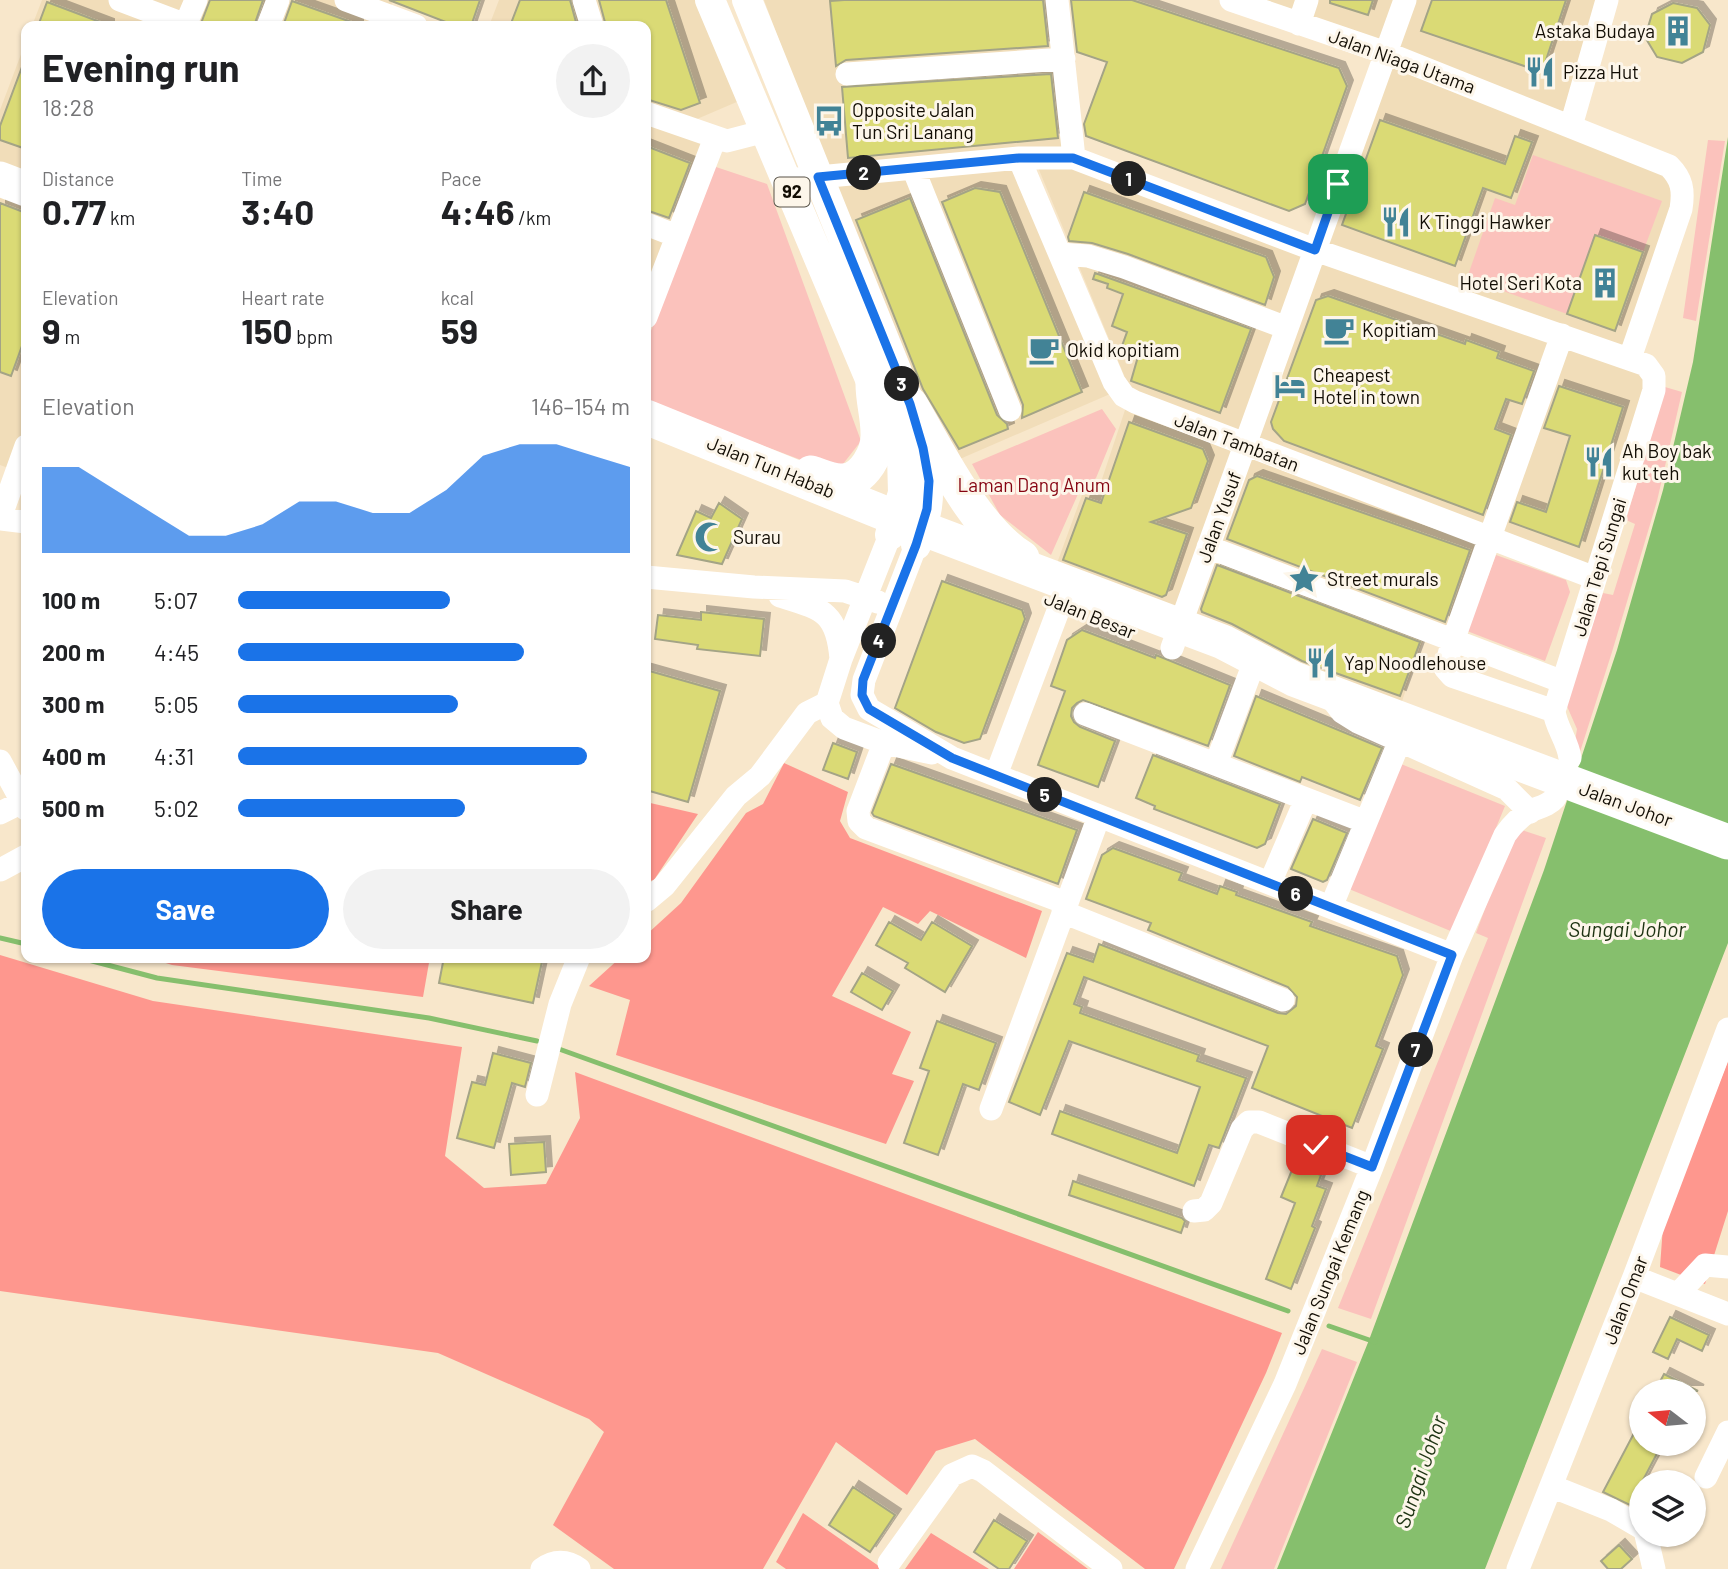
<!DOCTYPE html>
<html lang="en">
<head>
<meta charset="utf-8">
<style>
	:root { --surface:#fff; --page:#f2f2f2; --text:#202124; --muted:#757577; --accent:#1a73e8 }
	body { margin:0; font-family:Barlow,sans-serif; background:var(--page); color:var(--text); height:100vh; display:flex; flex-direction:column; font-size:26px; white-space:nowrap }
	* { box-sizing:border-box; margin:0 }
	p { font-size:23px; color:var(--muted) }
	.icon { flex:none; width:38px; height:38px; fill:none; stroke:currentColor; stroke-width:2; stroke-linecap:round; stroke-linejoin:round }
	.map { position:relative; flex:1; overflow:hidden }
	.sheet { position:absolute; left:21px; top:21px; width:630px; height:942px; display:flex; flex-direction:column; background:var(--surface); border-radius:14px; box-shadow:0 2px 5px #0004 }
	.sheet>* { flex:none }
	.needle { width:46px; rotate:286deg }
	.controls { position:absolute; left:1629px; top:1379px; display:grid; gap:14px }
	.controls a { display:grid; place-items:center; width:77px; height:77px; border-radius:50%; background:var(--surface); box-shadow:0 2px 5px #0004; font-size:35px }
	.pin { position:absolute; display:grid; place-items:center; width:60px; height:60px; color:#fff; margin:-30px; border-radius:14px; box-shadow:0 4px 10px #0006 }
	.km { position:absolute; width:35px; height:35px; margin:-18px; border-radius:50%; background:#222; color:#fff; font-size:19px; line-height:35px; text-align:center }
	.round { display:grid; place-items:center; flex:none; width:74px; height:74px; border-radius:37px; background:var(--page) }
	.overview { display:flex; align-items:center; justify-content:space-between; height:119px; padding:0 21px }
	h1 { font-size:38px; font-weight:700; line-height:52px }
	.stats { display:grid; grid-template-columns:repeat(3,1fr); gap:10px; height:119px; padding:7px 21px }
	.stats div { display:grid; align-content:center }
	.stats b { font-size:35px; font-weight:700 }
	.stats small { font-size:19px; font-weight:400 }
	.stats p { font-size:19px }
	.chart { height:196px; padding:14px 21px }
	.chart p { display:flex; justify-content:space-between }
	.chart svg { width:100%; height:126px; margin-top:7px; fill:var(--accent); opacity:.7 }
	.cta { display:flex; gap:14px; margin-top:auto; padding:14px 21px }
	.cta a { flex:1; height:80px; border-radius:42px; background:var(--accent); color:#fff; font-size:28px; font-weight:700; line-height:80px; text-align:center }
	.cta a+a { background:var(--page); color:var(--text) }
	ul { padding:0 21px; list-style:none; font-size:23px }
	li { display:grid; grid-template-columns:112px 84px 1fr; align-items:center; height:52px }
	li i { height:18px; border-radius:9px; background:var(--accent) }
	.map>svg:first-child { display:block }
</style>
</head>
<body>
<div class="map">
<svg width="1728" height="1569" viewBox="0 0 1728 1569">
	<defs>
		<filter id="shadow"><feDropShadow dx="6" dy="-6" stdDeviation="0" flood-color="#0004"/></filter>
	</defs>
	<rect width="100%" height="100%" fill="#f8e7cb"/>
	<path fill="#f1ddb9" d="M42,0H393L385,22L397,26H32Z
		M499,0H696L739,101L690,122L646,106V26H489Z
		M764,0H1061L1077,154L1024,152L1124,388L953,462L924,413L833,184Z
		M1252,0H1597L1564,114Z
		M26,41V173L0,165V110Z
		M1377,56L1655,165L1676,188L1621,362L1648,377L1589,569L1497,534L1459,634L1429,624L1401,704L1056,566L1083,492L1101,482L1131,392L1037,165H1074L1310,241Z
		M646,119L717,146L646,329Z
		M0,195L26,204V426L11,469L0,465Z"/>
	<path fill="#fbc2bc" d="M1708,140L1725,141L1696,321L1683,318Z
		M1533,155L1662,201L1643,252L1595,235L1567,314L1467,278L1495,198L1515,205Z
		M713,166L767,184L861,441L836,473L646,402V344Z
		M1665,387L1682,392L1657,501L1612,652L1579,755L1573,753L1577,729L1566,704L1603,593L1613,595L1635,524L1626,520Z
		M1102,409L1116,429L1096,478L1078,494L1051,555L1000,515L972,464Z
		M1496,555L1566,580L1570,592L1545,661L1467,631Z
		M1401,764L1505,806L1453,932L1349,889Z
		M1522,830L1546,838L1371,1319L1338,1308L1488,938L1476,933L1512,836Z
		M1322,1349L1357,1362L1274,1569H1221Z"/>
	<path fill="#fe978e" d="M784,763L848,792L840,821L850,838L1042,911L1026,958L930,911L918,924L883,907L832,996L911,1032L892,1074L914,1081L886,1144L616,1055L630,1000L589,986L621,957H646V935L681,903L746,813L763,804Z
		M646,802L698,814L654,880L646,882Z
		M0,955L153,1001L462,1047L445,1156L484,1188L546,1184L580,1118L575,1072L1282,1333L1266,1373L1174,1569H1145L975,1439L936,1451L907,1495L836,1442L763,1569H614L553,1525L604,1432L589,1419L438,1353L0,1291Z
		M147,957H430L423,997L172,965Z
		M1728,1061V1211L1705,1284L1660,1267L1663,1226Z
		M803,1513L883,1569H786L776,1562Z
		M1038,1532L1088,1569H1014Z
		M931,1533L989,1569H905Z"/>
	<path fill="#86bf6d" d="M1728,137V943L1485,1569H1277L1369,1340L1544,870L1617,650L1663,490L1693,362Z"/>
	<g fill="none" stroke-linecap="round" stroke-linejoin="round">
		<path stroke="#86bf6d" stroke-width="5" d="M0,938L26,944
			M77,957L157,978L429,1018L537,1041
			M559,1049L1288,1311
			M1329,1326L1375,1342"/>
	</g>
	<path fill="#dada74" stroke="#a4a486" stroke-width="2" filter="url(#shadow)" d="M210,0H263L254,26H200Z
		M389,0H480L471,26H456Z
		M520,0H570L577,26H510Z
		M599,0H666L700,103L681,110L646,99V26H606Z
		M844,0H1043L1048,46L846,60L836,66L830,1Z
		M1071,0H1132L1339,68L1347,86L1305,204L1289,211L1086,136L1084,124L1107,62L1077,52Z
		M1330,0H1373L1368,15L1330,3Z
		M1432,0H1566L1542,72L1421,31Z
		M292,1L357,24V26H283Z
		M47,2L108,25V26H38Z
		M1673,3L1697,8L1710,25L1703,52L1682,63L1657,57L1645,37L1652,14Z
		M25,59H26V149L0,140V126Z
		M1051,74L1058,138L848,158L842,87Z
		M1380,120L1505,164L1515,136L1532,142L1511,198L1483,188L1455,266L1342,225Z
		M646,146L690,163L669,218L646,210Z
		M975,188L1000,192L1082,392L1022,418L1023,405L942,202Z
		M1084,192L1266,257L1274,277L1265,305L1128,254L1092,243L1069,241L1068,237Z
		M910,198L997,415L1007,424L1008,429L959,449L923,389L856,220Z
		M0,203L26,213V335L11,376L0,372Z
		M1595,235L1643,252L1615,331L1567,314Z
		M1095,273L1251,329L1220,413L1131,381L1139,353L1122,346L1127,332L1112,326L1123,294L1107,288L1108,284L1093,279Z
		M1328,296L1465,344L1466,340L1499,352L1497,358L1534,371L1522,404L1506,399L1495,429L1511,435L1483,515L1284,441L1273,429L1271,422L1316,300Z
		M1559,386L1623,407L1579,547L1510,522L1517,502L1546,512L1570,436L1544,428Z
		M1129,422L1203,449L1208,461L1191,508L1151,522L1187,534L1166,595L1162,597L1063,560L1086,498L1101,503Z
		M1257,476L1470,550L1445,622L1227,539L1249,480Z
		M719,503L742,519L722,564L677,555L696,511L711,518Z
		M1217,565L1420,642L1400,696L1302,661L1232,624L1202,612L1201,609Z
		M942,581L1022,610L1025,619L980,739L964,743L936,732L895,708Z
		M701,612L764,619L760,656L697,649L698,645L655,639L658,615L701,620Z
		M1082,630L1155,658L1156,655L1230,685L1208,746L1083,700L1077,703L1072,708L1071,716L1074,722L1080,727L1115,741L1098,787L1038,765L1065,691L1051,686L1067,640Z
		M646,670L720,691L688,802L646,790Z
		M1256,696L1382,748L1360,800L1302,777L1300,782L1234,756Z
		M833,743L857,752L848,779L823,770Z
		M1153,755L1280,804L1265,844L1257,848L1154,809L1155,806L1136,798Z
		M891,764L1077,830L1058,884L874,816L872,813Z
		M1313,819L1347,833L1327,880L1323,882L1291,869Z
		M1113,848L1182,873L1179,880L1217,894L1220,886L1237,892L1236,895L1312,922L1310,926L1397,956L1403,975L1376,1046L1383,1049L1352,1128L1252,1088L1268,1046L1084,977L1074,1004L1082,1007L1080,1013L1199,1055L1197,1061L1246,1078L1219,1148L1209,1145L1194,1186L1052,1134L1060,1111L1177,1153L1200,1087L1069,1041L1040,1115L1009,1102L1067,953L1093,962L1099,944L1278,1013L1286,1014L1296,1006L1297,997L1288,987L1148,930L1151,923L1086,899L1102,855Z
		M889,922L921,940L932,922L972,946L945,992L905,968L908,963L876,945Z
		M444,957H543L533,1003L439,983Z
		M862,973L893,991L882,1010L851,992Z
		M937,1021L996,1043L979,1090L963,1084L938,1155L904,1143L929,1071L920,1068Z
		M493,1053L531,1063L525,1087L512,1083L494,1148L457,1138L472,1082L485,1085Z
		M544,1142L546,1172L511,1175L509,1144Z
		M1294,1165L1321,1175L1317,1186L1326,1189L1312,1226L1315,1228L1291,1289L1266,1279L1295,1203L1281,1197Z
		M1073,1181L1182,1218L1185,1221L1181,1233L1069,1195Z
		M1670,1317L1709,1335L1702,1351L1677,1339L1668,1359L1653,1352Z
		M1664,1374L1698,1391H1655Z
		M1642,1418V1444H1662L1642,1482V1497L1636,1508L1603,1492Z
		M853,1487L895,1515L870,1552L829,1525Z
		M994,1520L1027,1541L1009,1569H999L974,1552Z
		M1619,1545L1632,1559L1621,1569H1608L1601,1561Z"/>
	<g fill="none" stroke-linecap="round" stroke-linejoin="round">
		<path stroke="#fff" stroke-width="23" d="M120,0L186,25
			M346,0L416,26
			M584,0L592,26
			M1057,0L1074,158
			M1231,0L1386,53L1669,166C1682,179 1684,190 1681,209L1630,358
			M1299,24L1307,0
			M185,26L196,0
			M268,26L278,0
			M847,74L1064,59
			M646,113L727,141L765,131
			M1571,126L1607,0
			M1019,158L1114,382L1124,396L1135,402L1595,578
			M913,168L1010,410
			M787,180L1019,158H1074L1315,250L1646,365L1654,376V390L1554,711C1556,728 1568,741 1570,758
			M646,224L677,236
			M1060,254L1088,256L1124,267L1287,328
			M646,317L715,138
			M0,518L26,446
			M0,519L26,522
			M890,535L841,659L827,703L832,718L844,728L884,743L932,753
			M916,545L864,680L862,695L869,709L952,758L1452,955
			M1208,547L1563,682
			M646,577L754,587L845,591L878,602
			M780,596C822,609 837,611 841,659
			M1172,648L1405,0
			M1335,703L1342,712L1358,722L1507,789L1530,812
			M1554,711L1452,676L1445,668L1453,641L1562,335
			M1085,714L1366,822
			M884,743L858,811L859,821L866,828L1066,903
			M0,761L26,809
			M1216,764L1252,668
			M996,775L1061,603
			M0,813L22,802
			M0,870L26,856
			M1270,883L1306,799
			M646,901L664,886L736,796L760,776L807,713L827,703
			M1331,907L1400,740
			M1063,912L1283,1000
			M537,1095L560,1004L579,957
			M991,1109L1099,816
			M1194,1211L1204,1210L1211,1203L1242,1129L1249,1122H1259L1372,1167
			M1634,1277L1728,1314
			M1678,1294L1705,1265L1728,1267
			M1706,1477L1728,1432
			M1551,1486L1611,1510L1642,1528
			M1646,1535L1654,1569
			M889,1563L952,1475L972,1466L983,1471L1111,1569
			M542,1569C554,1560 567,1560 579,1569
			M1197,1569L1285,1384L1372,1167L1452,955L1505,835C1512,825 1519,817 1530,811C1539,807 1548,806 1555,798
			M1518,1569L1634,1277L1728,1029"/>
		<path stroke="#fff" stroke-width="30" d="M710,0L902,455L903,493L890,535
			M747,0L910,404C920,437 932,471 927,507C925,520 920,532 916,545"/>
		<path stroke="#fff" stroke-width="35" d="M0,179L26,189
			M910,404C938,451 975,529 1022,558
			M646,417L921,528L1223,642L1294,679L1728,842
			M811,473C821,476 832,482 843,481C864,480 879,452 878,433C878,416 873,401 873,384"/>
	</g>
	<g fill="none" stroke-linecap="round" stroke-linejoin="round">
		<g stroke="#fff" stroke-width="14">
			<path id="route" d="M1316,1145L1372,1167L1452,955L952,758L869,709L862,695L863,680L916,545L927,509L929,481L923,448L910,404L818,177L1019,158H1073L1315,250L1338,184"/>
		</g>
		<use href="#route" stroke="#1a73e8" stroke-width="9"/>
	</g>
	<defs>
		<g id="building-bare" transform="scale(2.415)"><path d="M-4-6H4V6H1V3H-1V6H-4ZM-2.5-4.3h1.7v1.8h-1.7ZM.8-4.3h1.7v1.8H.8ZM-2.5-1h1.7V.8h-1.7ZM.8-1h1.7V.8H.8Z" fill="#428396" stroke="#fdf6ea" stroke-width="2.5" paint-order="stroke"/></g>
		<g id="restaurant-bare" transform="scale(2.415)"><path d="M-5-6h1v4h1v-4h1v4h1v-4h1v5L-1.5 .5V6h-2V.5L-5-1ZM5-6V6H3V1.5H1.5Q1.5-4 5-6Z" fill="#428396" stroke="#fdf6ea" stroke-width="2.5" paint-order="stroke"/></g>
		<g id="bus-bare" transform="scale(2.415)"><path d="M-5-6H5V4H4V6H2V4H-2V6H-4V4H-5ZM-3.5-4V0h7V-4ZM-3.5 1.2v1.5H-2V1.2ZM2 1.2v1.5H3.5V1.2Z" fill="#428396" stroke="#fdf6ea" stroke-width="2.5" paint-order="stroke"/></g>
		<g id="cafe-bare" transform="scale(2.415)"><path d="M-5.5-4.5H6V0H3Q3 3.5 0 3.5H-2.5Q-5.5 3.5-5.5 0ZM3-3.2v2h1.7v-2ZM-6 4.5H4V6H-6Z" fill="#428396" stroke="#fdf6ea" stroke-width="2.5" paint-order="stroke"/></g>
		<g id="hotel-bare" transform="scale(2.415)"><path d="M-6-4.5h1.5V1H6V5H4.5V3h-9V5H-6ZM-4 0a1.8 1.8 0 1 1 3.6 0ZM.5 0V-2.5h3Q6-2.5 6 0Z" fill="#428396" stroke="#fdf6ea" stroke-width="2.5" paint-order="stroke"/></g>
		<g id="mosque-bare" transform="scale(2.415)"><path d="M3.5-4.9A6 6 0 1 0 3.5 4.9A5 5 0 1 1 3.5-4.9Z" fill="#428396" stroke="#fdf6ea" stroke-width="2.5" paint-order="stroke"/></g>
		<g id="sight-bare" transform="scale(2.415)"><path d="M0-6L1.8-2.2L6-1.7L2.9 1.2L3.7 5.4L0 3.3L-3.7 5.4L-2.9 1.2L-6-1.7L-1.8-2.2Z" fill="#428396" stroke="#fdf6ea" stroke-width="2.5" paint-order="stroke"/></g>
	</defs>
	<g fill-rule="evenodd">
		<use href="#building-bare" x="1678" y="31"/>
		<use href="#restaurant-bare" x="1540" y="72"/>
		<use href="#bus-bare" x="829" y="121"/>
		<use href="#restaurant-bare" x="1396" y="222"/>
		<use href="#building-bare" x="1605" y="283"/>
		<use href="#cafe-bare" x="1339" y="330"/>
		<use href="#cafe-bare" x="1044" y="350"/>
		<use href="#hotel-bare" x="1290" y="386"/>
		<use href="#restaurant-bare" x="1599" y="462"/>
		<use href="#mosque-bare" x="710" y="537"/>
		<use href="#sight-bare" x="1304" y="579"/>
		<use href="#restaurant-bare" x="1321" y="663"/>
	</g>
	<g text-anchor="middle" stroke-width="6" stroke-linejoin="round" paint-order="stroke">
		<rect fill="#fdf6ea" stroke="#585349" stroke-width="2" x="774.5" y="177.5" width="35" height="29" rx="5"/>
		<g font-size="18" font-weight="bold" fill="#120d04">
			<text x="792" y="198">92</text>
		</g>
		<g font-size="19" fill="#120d04" stroke="#fdf6ea" text-anchor="start">
			<text x="1655" y="38" text-anchor="end">Astaka Budaya</text>
			<text x="1563" y="79">Pizza Hut</text>
			<text x="852" y="117">Opposite Jalan<tspan x="852" dy="22">Tun Sri Lanang</tspan></text>
			<text x="1419" y="229">K Tinggi Hawker</text>
			<text x="1582" y="290" text-anchor="end">Hotel Seri Kota</text>
			<text x="1362" y="337">Kopitiam</text>
			<text x="1067" y="357">Okid kopitiam</text>
			<text x="1313" y="382">Cheapest<tspan x="1313" dy="22">Hotel in town</tspan></text>
			<text x="1622" y="458">Ah Boy bak<tspan x="1622" dy="22">kut teh</tspan></text>
			<text x="733" y="544">Surau</text>
			<text x="1327" y="586">Street murals</text>
			<text x="1344" y="670">Yap Noodlehouse</text>
		</g>
		<g font-size="19" fill="#120d04" stroke="#fdf6ea">
			<text transform="translate(1402 61) rotate(20)" y="7">Jalan Niaga Utama</text>
			<text transform="translate(1237 442) rotate(21)" y="7">Jalan Tambatan</text>
			<text transform="translate(771 467) rotate(22)" y="7">Jalan Tun Habab</text>
			<text transform="translate(1219 517) rotate(-70)" y="7">Jalan Yusuf</text>
			<text transform="translate(1599 567) rotate(-73)" y="7">Jalan Tepi Sungai</text>
			<text transform="translate(1090 615) rotate(22)" y="7">Jalan Besar</text>
			<text transform="translate(1626 804) rotate(20)" y="7">Jalan Johor</text>
			<text transform="translate(1330 1272) rotate(-68)" y="7">Jalan Sungai Kemang</text>
			<text transform="translate(1625 1300) rotate(-69)" y="7">Jalan Omar</text>
		</g>
		<g font-size="19" fill="#850311" stroke="#fdf6ea">
			<text x="1034" y="492">Laman Dang Anum</text>
		</g>
		<g font-size="21" font-style="italic" fill="#1d3312" stroke="#fdf6ea">
			<text x="1627" y="937">Sungai Johor</text>
			<text transform="translate(1421 1472) rotate(-71)" y="7">Sungai Johor</text>
		</g>
	</g>
</svg>
<div class="controls">
<a><svg class="needle" viewBox="-14 -14 28 28"><path d="M0-13l5 13h-10z" fill="#e53935"/><path d="M0 13l5-13h-10z" fill="#757577"/></svg></a>
<a><svg class="icon" aria-label="layers" viewBox="0 0 24 24"><path d="M12 4l9 5-9 5-9-5zM3 14l9 5 9-5"/></svg></a>
</div>
<div class="pin" style="left:1338px;top:184px;background:#1e9e55"><svg class="icon" aria-label="arrive" viewBox="0 0 24 24"><path d="M6 21V4h12l-3 4 3 4H6"/></svg></div>
<div class="pin" style="left:1316px;top:1145px;background:#d93025"><svg class="icon" aria-label="check" viewBox="0 0 24 24"><path d="M5 12l5 5 9-10"/></svg></div>
<b class="km" style="left:1129px;top:179px">1</b>
<b class="km" style="left:864px;top:173px">2</b>
<b class="km" style="left:902px;top:384px">3</b>
<b class="km" style="left:879px;top:641px">4</b>
<b class="km" style="left:1045px;top:795px">5</b>
<b class="km" style="left:1296px;top:894px">6</b>
<b class="km" style="left:1416px;top:1050px">7</b>
<section class="sheet">
<div class="overview"><div><h1>Evening run</h1><p>18:28</p></div><a class="round"><svg class="icon" aria-label="share" viewBox="0 0 24 24"><path d="M12 15V3M7 8l5-5 5 5M5 13v7h14v-7"/></svg></a></div>
<div class="stats">
<div><p>Distance</p><b>0.77<small> km</small></b></div>
<div><p>Time</p><b>3:40</b></div>
<div><p>Pace</p><b>4:46<small> /km</small></b></div>
</div>
<div class="stats">
<div><p>Elevation</p><b>9<small> m</small></b></div>
<div><p>Heart rate</p><b>150<small> bpm</small></b></div>
<div><p>kcal</p><b>59</b></div>
</div>
<div class="chart"><p><span>Elevation</span>146–154 m</p>
<svg viewBox="0 0 160 44" preserveAspectRatio="none"><path d="M0 44V14L10 14L20 22L30 30L40 38L50 38L60 34L70 26L80 26L90 30L100 30L110 22L120 10L130 6L140 6L150 10L160 14V44z"/></svg>
</div>
<ul>
<li><b>100 m</b>5:07<i style="width:54%"></i></li>
<li><b>200 m</b>4:45<i style="width:73%"></i></li>
<li><b>300 m</b>5:05<i style="width:56%"></i></li>
<li><b>400 m</b>4:31<i style="width:89%"></i></li>
<li><b>500 m</b>5:02<i style="width:58%"></i></li>
</ul>
<div class="cta"><a>Save</a><a>Share</a></div>
</section>
</div>
</body>
</html>
